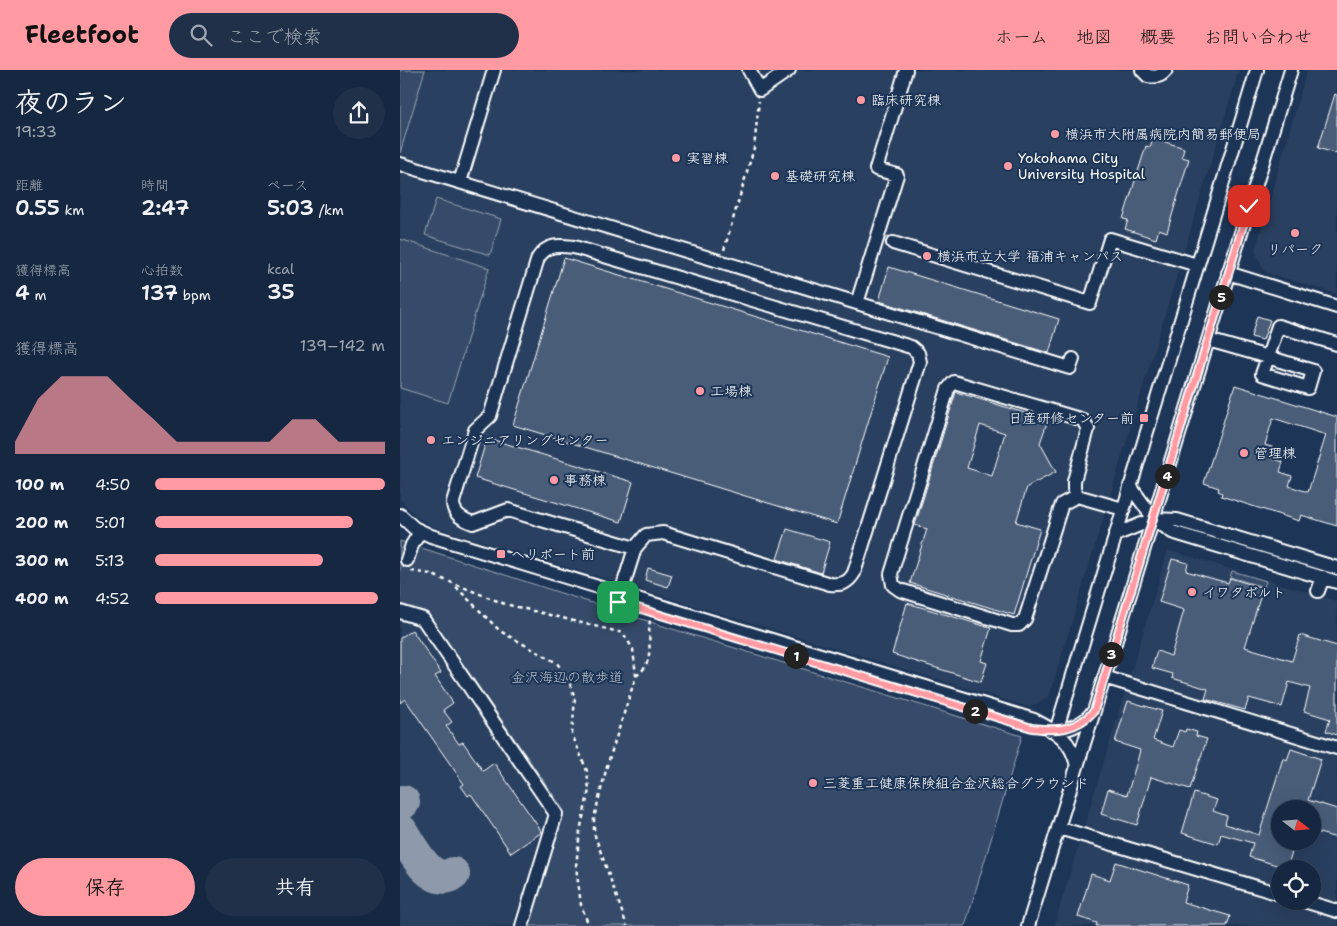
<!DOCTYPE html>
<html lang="ja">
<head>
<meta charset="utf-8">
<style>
	:root { --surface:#162841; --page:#1f3048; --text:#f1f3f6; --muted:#9ea6b1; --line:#35445a; --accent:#ff9aa2 }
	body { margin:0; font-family:"Shantell Sans","Klee One",sans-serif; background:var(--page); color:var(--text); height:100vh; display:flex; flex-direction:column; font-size:19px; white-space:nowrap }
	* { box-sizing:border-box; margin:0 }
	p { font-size:16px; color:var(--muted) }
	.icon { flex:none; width:28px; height:28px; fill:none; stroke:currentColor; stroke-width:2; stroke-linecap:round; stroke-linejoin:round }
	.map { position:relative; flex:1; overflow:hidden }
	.drawer { display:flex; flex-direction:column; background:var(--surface); width:400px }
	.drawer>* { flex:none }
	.needle { width:32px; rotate:107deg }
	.controls { position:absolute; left:871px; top:730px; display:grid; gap:10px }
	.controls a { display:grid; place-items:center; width:50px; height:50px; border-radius:50%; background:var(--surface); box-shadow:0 5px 20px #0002,0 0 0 1px var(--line); font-size:25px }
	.pin { position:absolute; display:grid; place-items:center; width:42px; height:42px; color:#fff; margin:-21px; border-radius:10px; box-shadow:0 2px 8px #0006 }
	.km { position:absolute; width:25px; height:25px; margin:-12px; border-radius:50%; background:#222; color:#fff; font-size:14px; line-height:25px; text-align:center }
	.round { display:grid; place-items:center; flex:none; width:52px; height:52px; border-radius:26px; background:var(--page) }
	.headline { display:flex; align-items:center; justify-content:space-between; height:85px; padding:0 15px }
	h1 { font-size:28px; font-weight:600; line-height:38px }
	.metrics { display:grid; grid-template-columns:repeat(3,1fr); gap:8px; height:85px; padding:5px 15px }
	.metrics div { display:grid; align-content:center }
	.metrics b { font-size:21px; font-weight:600 }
	.metrics small { font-size:14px; font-weight:400 }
	.metrics p { font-size:14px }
	.chart { height:140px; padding:10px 15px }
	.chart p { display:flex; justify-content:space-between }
	.chart svg { width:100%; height:90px; margin-top:5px; fill:var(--accent); opacity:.7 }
	.primary-button { display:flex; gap:10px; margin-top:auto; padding:10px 15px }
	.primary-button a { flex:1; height:58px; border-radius:30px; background:var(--accent); color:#111; font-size:20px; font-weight:600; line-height:58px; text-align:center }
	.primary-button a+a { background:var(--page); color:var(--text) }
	ul { padding:0 15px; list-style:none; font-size:16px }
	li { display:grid; grid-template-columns:80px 60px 1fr; align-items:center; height:38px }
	li i { height:12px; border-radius:6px; background:var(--accent) }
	header { display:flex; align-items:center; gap:30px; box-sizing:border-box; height:70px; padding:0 25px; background:var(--accent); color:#111 }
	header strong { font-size:24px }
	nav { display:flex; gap:28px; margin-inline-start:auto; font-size:18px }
	.search { width:350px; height:45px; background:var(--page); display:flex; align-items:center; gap:12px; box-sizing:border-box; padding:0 18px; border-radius:28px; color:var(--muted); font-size:19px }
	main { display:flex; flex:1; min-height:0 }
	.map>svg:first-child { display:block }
</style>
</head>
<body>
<header>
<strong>Fleetfoot</strong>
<div class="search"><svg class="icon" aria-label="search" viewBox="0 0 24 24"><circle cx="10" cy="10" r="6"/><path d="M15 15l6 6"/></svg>ここで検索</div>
<nav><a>ホーム</a><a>地図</a><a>概要</a><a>お問い合わせ</a></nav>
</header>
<main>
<section class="drawer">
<div class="headline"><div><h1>夜のラン</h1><p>19:33</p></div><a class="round"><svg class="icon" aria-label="share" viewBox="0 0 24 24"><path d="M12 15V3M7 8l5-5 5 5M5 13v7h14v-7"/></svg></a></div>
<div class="metrics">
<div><p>距離</p><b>0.55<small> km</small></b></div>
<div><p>時間</p><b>2:47</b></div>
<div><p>ペース</p><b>5:03<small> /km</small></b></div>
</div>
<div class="metrics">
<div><p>獲得標高</p><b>4<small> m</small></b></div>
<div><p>心拍数</p><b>137<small> bpm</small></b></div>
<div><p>kcal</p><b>35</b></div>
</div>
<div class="chart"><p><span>獲得標高</span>139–142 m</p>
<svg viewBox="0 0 160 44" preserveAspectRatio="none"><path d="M0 44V38L10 17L20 6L30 6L40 6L50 17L60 27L70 38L80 38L90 38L100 38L110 38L120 27L130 27L140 38L150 38L160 38V44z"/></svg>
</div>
<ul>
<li><b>100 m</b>4:50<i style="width:100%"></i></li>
<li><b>200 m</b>5:01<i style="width:86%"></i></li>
<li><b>300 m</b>5:13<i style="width:73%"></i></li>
<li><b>400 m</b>4:52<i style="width:97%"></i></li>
</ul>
<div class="primary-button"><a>保存</a><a>共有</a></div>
</section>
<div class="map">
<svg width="937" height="856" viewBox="0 0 937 856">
	<rect width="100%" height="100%" fill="#1d3557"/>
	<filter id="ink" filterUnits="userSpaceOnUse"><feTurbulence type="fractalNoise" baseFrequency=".02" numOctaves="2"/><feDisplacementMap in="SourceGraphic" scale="10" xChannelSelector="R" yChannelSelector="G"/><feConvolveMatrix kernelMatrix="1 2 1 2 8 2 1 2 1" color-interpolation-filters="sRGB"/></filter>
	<g filter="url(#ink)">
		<path fill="#2a4161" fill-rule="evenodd" d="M0,0H839L649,627L629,637L31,456L15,445L0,429Z
			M907,0H937V224L865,202L855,181Z
			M768,480L937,531V856H654ZM880,739H912V771H880ZM880,799H912V831H880Z
			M0,536L26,544L161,739L123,856H0Z"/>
		<path fill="#364b69" stroke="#9aa5b4" d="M0,0H25L0,83Z
			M36,129L101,149L90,185L25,165Z
			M0,169L89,198L48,333L0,318Z
			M0,471L263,556L622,666L565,856H125L163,739L27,542L0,534Z
			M832,501L866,511L864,517L830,507Z"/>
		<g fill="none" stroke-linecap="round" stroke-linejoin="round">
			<path stroke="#8e9aab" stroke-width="34" d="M0,734L3,732
				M0,760C11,776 30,818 53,804"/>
		</g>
		<path fill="#4a5d79" stroke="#fff" fill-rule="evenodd" d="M935,24L937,25V84L918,78Z
			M753,68L784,78L782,87L789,89L767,162L759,159L756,169L725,159L728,150L723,149L746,76L750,77Z
			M164,188L488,287L437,454L113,355Z
			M489,197L659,249L649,283L479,231Z
			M857,246L870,250L863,270L851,267Z
			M835,315L937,347V456L901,445L899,451L821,426L822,423L818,421L819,418L804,413ZM873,348L926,365L908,422L889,416L892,406L880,402L883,392L872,388L875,378L865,375Z
			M556,322L648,350L640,373L656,402L627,417L616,452L640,459L614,545L510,513L527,459L515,455ZM580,355L605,363L592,406L567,398Z
			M87,368L233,412L221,452L75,408Z
			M387,459L430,472L421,503L377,489Z
			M772,489L788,493L786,501L828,513L830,508L863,518L845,577L892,591L900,565L937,576V665L926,661L930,649L904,641L910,618L889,612L882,637L849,628L845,640L805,629L808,619L772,608L773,604L752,598L757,581L771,586L784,540L759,532Z
			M248,498L272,505L268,517L245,510Z
			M507,533L591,558L581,591L587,593L581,612L492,584Z
			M12,560L41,603L35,606L53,633L43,640L52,652L46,656L59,674L63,672L83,701L94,693L142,762L111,783L71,724L68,726L61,716L64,714L5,629L0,633V568Z
			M728,631L762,641L753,670L773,677L779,660L785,662L786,659L797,662L796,666L807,669L790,719L751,707L737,755L701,744L708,719L727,725L738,688L740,680L715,672Z
			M891,679L921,689L908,730L937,739V768L912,761V739H880V771L894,775L887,798L849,787L853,773L821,764L818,774L782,763L794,723L817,730L813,741L827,746L825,754L859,765L883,688L887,690Z
			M716,792L788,815L783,832L830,846L827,856H696L697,853L678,847L691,804L710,810Z"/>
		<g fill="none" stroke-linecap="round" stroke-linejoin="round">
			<path stroke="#344968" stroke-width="12" stroke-dasharray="12 6" stroke-linecap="butt" d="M0,513L7,490"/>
			<g stroke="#fff" stroke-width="16">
				<path id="minor" d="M349,0L360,20L389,0
					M742,0L748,6C755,7 761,7 766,0
					M0,94L457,233L497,105L476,99L506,0
					M60,112L94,0
					M493,173L690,233L710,169L797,195
					M828,203L937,237
					M457,233L670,298L673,289
					M808,270L868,287L878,256L937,274
					M868,287L913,301L908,318L862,304Z
					M730,416L754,449L772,462L937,512
					M677,426L674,419V411L688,359L683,350L554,312L548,319L491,504L493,515L500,520L612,555H619L625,549L662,434L677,426L723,439
					M0,445L14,458L31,466L634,650C657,662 671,669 677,696
					M715,465L754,449L777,450L937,498
					M7,490L12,475L20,462
					M918,521L923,507
					M218,532L235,478L108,440L73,453C62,449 53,444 53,432L75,360L90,346L138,188C147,174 158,175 174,177L511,277L518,283L520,292L454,503C448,513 442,515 430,514L263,463L246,465L235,478
					M0,542L23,549L156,744L122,856
					M704,607L937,678
					M650,660C665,662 682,655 692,643
					M656,661L857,0
					M659,758L880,824
					M904,831L937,841
					M628,856L891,0"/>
			</g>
			<path stroke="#fff" stroke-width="2.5" stroke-dasharray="4 4" stroke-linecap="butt" d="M324,180L354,78L359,31
				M11,501L30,504L105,534L223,563L233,579L236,606L207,696L194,748V763L227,856
				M56,517L100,561L157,593L169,611L175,628L172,664L187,701L189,720L180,761L176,796L181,835L189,856
				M236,606C258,591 245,566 251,546"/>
			<use href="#minor" stroke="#1d3557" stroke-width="12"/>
		</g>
	</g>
	<g fill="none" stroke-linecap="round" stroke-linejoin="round" filter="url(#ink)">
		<g stroke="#fff" stroke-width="10">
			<path id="route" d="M218,532L632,658C656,661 676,661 694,641L849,136"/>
		</g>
		<use href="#route" stroke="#ff9aa2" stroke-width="6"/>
	</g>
	<g fill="#ff9aa2" stroke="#1d3557" stroke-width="2">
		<circle cx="461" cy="30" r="5"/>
		<circle cx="655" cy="64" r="5"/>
		<circle cx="276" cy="88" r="5"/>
		<circle cx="608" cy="96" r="5"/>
		<circle cx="375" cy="106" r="5"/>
		<circle cx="895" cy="163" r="5"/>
		<circle cx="527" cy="186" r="5"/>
		<circle cx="300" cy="321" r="5"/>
		<rect x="739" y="343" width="10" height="10" rx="2.5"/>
		<circle cx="31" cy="370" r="5"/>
		<circle cx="844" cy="383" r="5"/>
		<circle cx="154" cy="410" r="5"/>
		<rect x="96" y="479" width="10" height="10" rx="2.5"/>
		<circle cx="792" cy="522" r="5"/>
		<circle cx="413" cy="713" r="5"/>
	</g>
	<g text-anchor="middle" stroke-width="4" stroke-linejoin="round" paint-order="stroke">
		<g font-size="14" fill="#fff" stroke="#1d3557" text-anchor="start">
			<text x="471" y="35">臨床研究棟</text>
			<text x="665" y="69">横浜市大附属病院内簡易郵便局</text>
			<text x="286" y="93">実習棟</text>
			<text x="618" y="93">Yokohama City<tspan x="618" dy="16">University Hospital</tspan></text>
			<text x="385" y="111">基礎研究棟</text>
			<text x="895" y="184" text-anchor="middle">リパーク</text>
			<text x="537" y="191">横浜市立大学 福浦キャンパス</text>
			<text x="310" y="326">工場棟</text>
			<text x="734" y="353" text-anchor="end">日産研修センター前</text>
			<text x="41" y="375">エンジニアリングセンター</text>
			<text x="854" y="388">管理棟</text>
			<text x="164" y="415">事務棟</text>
			<text x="111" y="489">ヘリポート前</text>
			<text x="802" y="527">イワタボルト</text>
			<text x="423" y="718">三菱重工健康保険組合金沢総合グラウンド</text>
		</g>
		<g font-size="14" fill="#b9c0ca" stroke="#1d3557">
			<text x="167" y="612">金沢海辺の散歩道</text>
		</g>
	</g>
</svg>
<div class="controls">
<a><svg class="needle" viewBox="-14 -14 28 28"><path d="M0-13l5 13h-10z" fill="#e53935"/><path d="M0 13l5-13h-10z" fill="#9ea6b1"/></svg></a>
<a><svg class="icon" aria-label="locate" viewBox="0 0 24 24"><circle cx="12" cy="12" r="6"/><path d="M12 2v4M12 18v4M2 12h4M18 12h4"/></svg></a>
</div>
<div class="pin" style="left:218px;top:532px;background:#1e9e55"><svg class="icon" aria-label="arrive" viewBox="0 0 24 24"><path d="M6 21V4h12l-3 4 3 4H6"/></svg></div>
<div class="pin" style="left:849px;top:136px;background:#d93025"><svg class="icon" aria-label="check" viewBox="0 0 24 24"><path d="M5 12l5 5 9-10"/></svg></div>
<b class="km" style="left:396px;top:586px">1</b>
<b class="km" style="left:575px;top:641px">2</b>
<b class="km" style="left:711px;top:584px">3</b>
<b class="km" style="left:767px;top:406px">4</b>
<b class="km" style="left:821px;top:227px">5</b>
</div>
</main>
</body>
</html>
